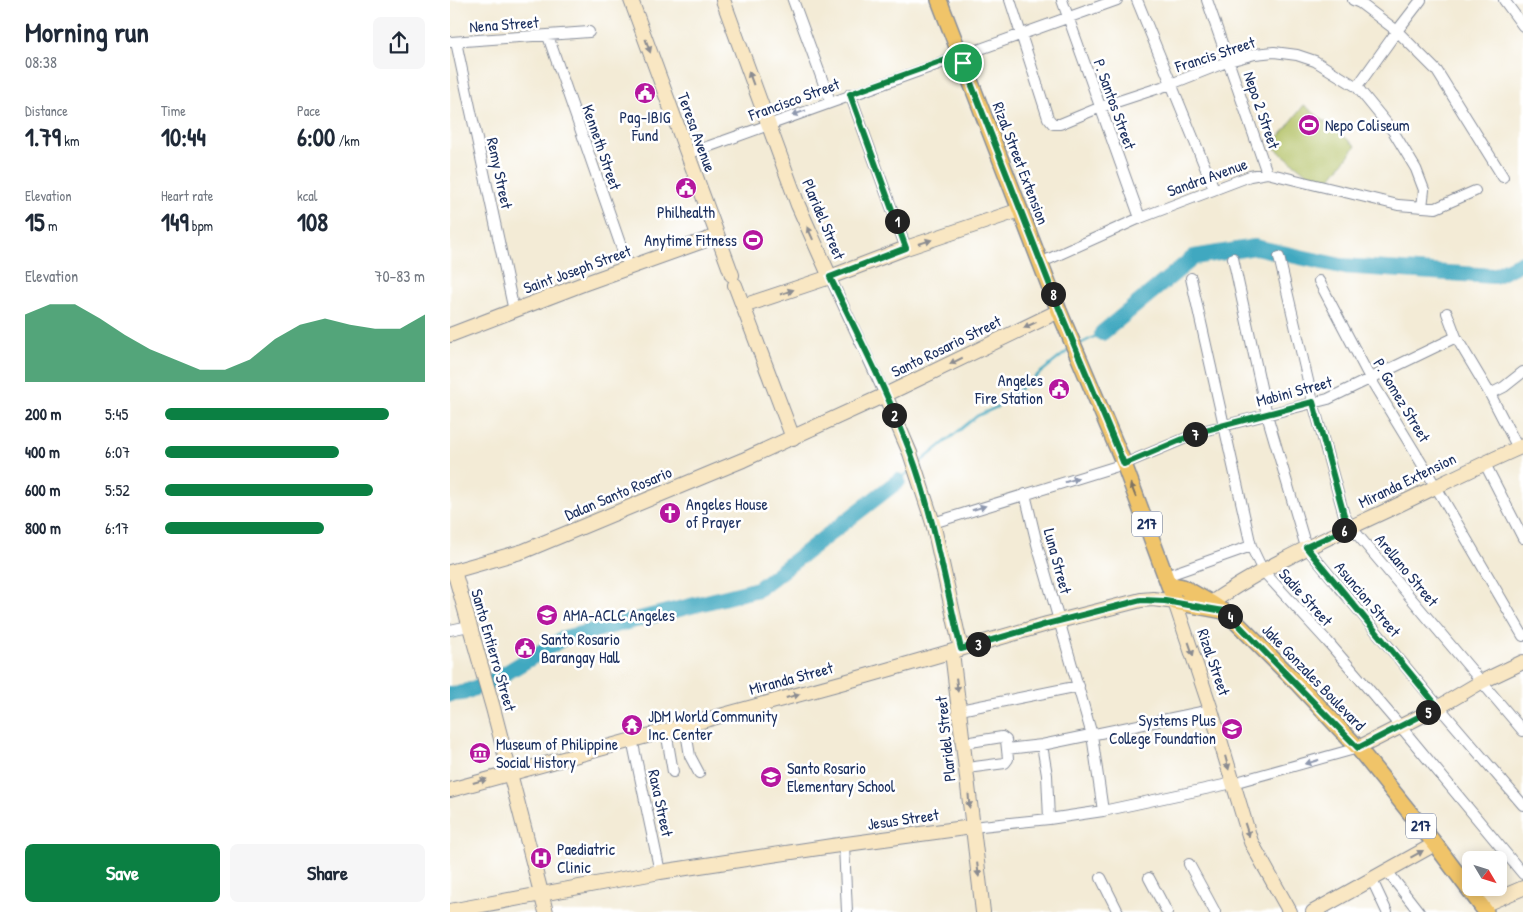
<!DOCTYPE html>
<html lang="en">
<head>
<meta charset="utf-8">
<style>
	:root { --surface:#fff; --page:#f6f6f7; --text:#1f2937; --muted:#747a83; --accent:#0b8043 }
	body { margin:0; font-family:"Patrick Hand",sans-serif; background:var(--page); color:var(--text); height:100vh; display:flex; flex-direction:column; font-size:19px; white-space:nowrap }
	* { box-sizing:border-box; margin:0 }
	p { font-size:16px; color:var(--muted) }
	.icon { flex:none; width:28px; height:28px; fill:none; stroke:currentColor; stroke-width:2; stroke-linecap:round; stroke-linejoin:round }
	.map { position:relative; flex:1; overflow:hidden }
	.panel { display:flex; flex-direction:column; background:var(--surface); width:450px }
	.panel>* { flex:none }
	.needle { width:32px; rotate:128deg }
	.fabs { position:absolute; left:1012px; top:851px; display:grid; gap:10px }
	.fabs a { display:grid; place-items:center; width:45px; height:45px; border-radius:8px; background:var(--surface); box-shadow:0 2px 12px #0003; font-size:25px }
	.pin { position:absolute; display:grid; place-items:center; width:42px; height:42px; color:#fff; margin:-21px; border:2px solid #fff; border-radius:50%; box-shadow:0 1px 5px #0007 }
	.km { position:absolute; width:25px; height:25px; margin:-12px; border-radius:50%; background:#222; color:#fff; font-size:14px; line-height:25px; text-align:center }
	.round { display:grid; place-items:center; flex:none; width:52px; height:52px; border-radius:8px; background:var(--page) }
	.overview { display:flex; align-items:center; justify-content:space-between; height:85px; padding:0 25px }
	h1 { font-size:28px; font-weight:800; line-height:38px }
	.figures { display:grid; grid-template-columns:repeat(3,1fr); gap:8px; height:85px; padding:5px 25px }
	.figures div { display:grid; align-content:center }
	.figures b { font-size:25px; font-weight:800 }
	.figures small { font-size:14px; font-weight:400 }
	.figures p { font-size:14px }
	.chart { height:140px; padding:10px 25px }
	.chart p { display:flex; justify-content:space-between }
	.chart svg { width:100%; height:90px; margin-top:5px; fill:var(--accent); opacity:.7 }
	.primary-button { display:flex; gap:10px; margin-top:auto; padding:10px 25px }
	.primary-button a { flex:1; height:58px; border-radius:8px; background:var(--accent); color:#fff; font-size:20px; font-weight:800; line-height:58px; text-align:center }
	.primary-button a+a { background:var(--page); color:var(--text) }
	ul { padding:0 25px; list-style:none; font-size:16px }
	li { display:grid; grid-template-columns:80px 60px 1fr; align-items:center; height:38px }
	li i { height:12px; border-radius:6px; background:var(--accent) }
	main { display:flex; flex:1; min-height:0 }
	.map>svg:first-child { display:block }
</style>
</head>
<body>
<main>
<section class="panel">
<div class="overview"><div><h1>Morning run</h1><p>08:38</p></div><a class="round"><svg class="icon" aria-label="share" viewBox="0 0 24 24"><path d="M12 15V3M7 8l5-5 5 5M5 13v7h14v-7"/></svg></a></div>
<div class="figures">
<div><p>Distance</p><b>1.79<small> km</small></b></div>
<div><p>Time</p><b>10:44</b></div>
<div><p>Pace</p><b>6:00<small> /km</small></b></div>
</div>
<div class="figures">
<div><p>Elevation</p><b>15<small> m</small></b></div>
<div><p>Heart rate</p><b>149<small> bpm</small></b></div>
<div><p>kcal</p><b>108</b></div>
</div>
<div class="chart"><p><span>Elevation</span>70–83 m</p>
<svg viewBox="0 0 160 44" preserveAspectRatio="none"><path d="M0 44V11L10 6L20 6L30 13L40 21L50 28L60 33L70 38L80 38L90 33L100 23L110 16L120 13L130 16L140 18L150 18L160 11V44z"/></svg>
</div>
<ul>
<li><b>200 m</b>5:45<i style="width:86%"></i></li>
<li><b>400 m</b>6:07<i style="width:67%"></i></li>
<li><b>600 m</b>5:52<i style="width:80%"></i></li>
<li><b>800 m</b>6:17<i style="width:61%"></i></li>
</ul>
<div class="primary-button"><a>Save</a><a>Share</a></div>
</section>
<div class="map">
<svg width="1073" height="912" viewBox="0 0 1073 912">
	<rect width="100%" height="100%" fill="#fff"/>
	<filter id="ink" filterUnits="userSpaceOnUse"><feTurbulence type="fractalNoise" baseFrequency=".02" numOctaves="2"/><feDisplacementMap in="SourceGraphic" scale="10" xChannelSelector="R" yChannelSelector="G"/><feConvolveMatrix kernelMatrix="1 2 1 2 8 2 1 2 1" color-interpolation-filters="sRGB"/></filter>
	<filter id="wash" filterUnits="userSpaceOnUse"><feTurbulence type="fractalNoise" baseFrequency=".0096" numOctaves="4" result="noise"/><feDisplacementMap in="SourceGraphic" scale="20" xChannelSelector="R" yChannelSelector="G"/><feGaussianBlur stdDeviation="1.12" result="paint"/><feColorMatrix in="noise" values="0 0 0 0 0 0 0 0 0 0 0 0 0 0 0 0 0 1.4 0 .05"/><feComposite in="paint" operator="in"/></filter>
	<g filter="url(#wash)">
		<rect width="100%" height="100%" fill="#f3ebd6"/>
		<path fill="#b0bf61" stroke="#667760" d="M854,105L906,146L874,187L822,146Z"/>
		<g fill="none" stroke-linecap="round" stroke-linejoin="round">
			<path stroke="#3fa8c0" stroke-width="2.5" d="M628,345L652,333
				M468,464L527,416L547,407L619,350
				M448,481L460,471"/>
			<path stroke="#3fa8c0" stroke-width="16" d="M652,333L744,257L805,247L891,266L1044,276L1073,262
				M0,694L13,693L46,679L114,638L308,589L448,481"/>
		</g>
	</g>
	<g filter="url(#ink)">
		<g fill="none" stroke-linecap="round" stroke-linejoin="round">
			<g stroke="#878d9a" stroke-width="12">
				<path id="street" d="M343,0L380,101
					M560,0L598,118L603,124H610L651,107L721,84L779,61L805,54L824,52L847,55L865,61L907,87L943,131L966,169L974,190L972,207
					M612,0L690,218
					M687,0L764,189
					M757,0L817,173
					M903,0L910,3L947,31L987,71L1053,177
					M1054,0L1073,26
					M98,36L173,252L180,268
					M1,42L139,32
					M6,42L64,311
					M907,87L947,31L971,0
					M400,94L456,248
					M274,141L667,0
					M237,154L271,142
					M829,257L863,402L894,515L901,527L1073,731
					M783,258L817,415L856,547L989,707L1073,805
					M590,263L690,218L800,176L817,173L948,205L986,208L1025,191
					M380,277L435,395
					M741,278L801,546L813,571L878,642L951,727L1073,874
					M869,281L921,380L986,487L1073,636
					M997,313L1006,337L1040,394L1068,448
					M1040,394L1054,387L1073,372
					M1034,462L1073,538
					M575,494L587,544L642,735L653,811
					M483,523L674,464L753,431L878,399L1006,337
					M716,576L801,546
					M0,630L19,626
					M510,710L629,686
					M235,726L240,756L249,773
					M216,731L223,772
					M182,739L210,872
					M514,743L552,737L556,740L558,759L555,763L517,768
					M592,745L597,775L599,819
					M557,749L592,745L761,710
					M522,827L599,819L653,811L783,783L908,748
					M394,845L397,912
					M739,864L765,912
					M937,871L969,912
					M651,878L668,912
					M699,878L717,912
					M922,880L937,912"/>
			</g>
			<g stroke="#878d9a" stroke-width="16">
				<path id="secondary" d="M181,0L282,275
					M273,0L348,205L380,277
					M285,285L343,438
					M293,306L380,277L456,248L570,210
					M0,335L133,284L267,236
					M435,395L460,453L483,523L511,649
					M4,571L43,708L96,912
					M0,572L74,551L293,460L435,395L609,311
					M754,608C812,566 878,538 942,508C986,487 1029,465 1073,446
					M502,652L533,912
					M908,748L989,707L1031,682L1073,662
					M0,790L416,676L597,624L691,600L703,599L725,602L761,710L801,842L840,912
					M1031,906L1073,888
					M0,911L210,872L382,846L522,827
					M863,912L985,844"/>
			</g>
			<g stroke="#878d9a" stroke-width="18">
				<path id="primary" d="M489,0L609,311L674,464L725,602L774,611
					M719,584L733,587L761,603L779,615L849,685L908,748L985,844L1036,912"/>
			</g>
			<use href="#street" stroke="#fff" stroke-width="10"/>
			<use href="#secondary" stroke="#f9e7c3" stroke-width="14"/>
			<use href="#primary" stroke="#f0c469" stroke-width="15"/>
		</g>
		<defs><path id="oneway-solid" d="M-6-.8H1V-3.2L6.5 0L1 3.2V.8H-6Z" transform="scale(1.25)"/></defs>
		<g fill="#8a8b90">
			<use href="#oneway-solid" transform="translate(198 46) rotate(70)"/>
			<use href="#oneway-solid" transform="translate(301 78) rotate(-110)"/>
			<use href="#oneway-solid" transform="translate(360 233) rotate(-114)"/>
			<use href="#oneway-solid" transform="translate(475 242) rotate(-18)"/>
			<use href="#oneway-solid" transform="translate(337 292) rotate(-19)"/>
			<use href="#oneway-solid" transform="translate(580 325) rotate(155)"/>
			<use href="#oneway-solid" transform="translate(506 361) rotate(154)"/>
			<use href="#oneway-solid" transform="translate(741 649) rotate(71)"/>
			<use href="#oneway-solid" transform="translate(507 685) rotate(83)"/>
			<use href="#oneway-solid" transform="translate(343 696) rotate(-16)"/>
			<use href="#oneway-solid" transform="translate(777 763) rotate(75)"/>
			<use href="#oneway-solid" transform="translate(30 781) rotate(-16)"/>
			<use href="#oneway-solid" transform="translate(519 801) rotate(86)"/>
			<use href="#oneway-solid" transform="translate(797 830) rotate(72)"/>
			<use href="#oneway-solid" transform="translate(967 854) rotate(-29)"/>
			<use href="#oneway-solid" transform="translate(528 870) rotate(83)"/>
		</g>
		<g fill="#8d97ae">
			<use href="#oneway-solid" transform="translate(349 113) rotate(160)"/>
			<use href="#oneway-solid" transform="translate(622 480) rotate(-17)"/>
			<use href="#oneway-solid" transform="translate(529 508) rotate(-17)"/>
			<use href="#oneway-solid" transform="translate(862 762) rotate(163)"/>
		</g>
		<use fill="#7b7263" href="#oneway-solid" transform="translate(683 490) rotate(-111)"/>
	</g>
	<g fill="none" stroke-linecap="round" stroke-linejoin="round" filter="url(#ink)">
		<g stroke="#fff" stroke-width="10">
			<path id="route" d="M510,55L610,311L674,464L752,431L863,402L894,515L901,527L856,547L988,707L908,748L779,615L774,611L715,601L691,600L597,624L511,649C495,583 484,517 461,454C438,393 408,335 380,277L456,248L400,94Z"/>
		</g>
		<use href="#route" stroke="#0b8043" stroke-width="6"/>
	</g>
	<defs>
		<g id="civic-disc" transform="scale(1.125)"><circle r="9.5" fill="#b5179e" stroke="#fff"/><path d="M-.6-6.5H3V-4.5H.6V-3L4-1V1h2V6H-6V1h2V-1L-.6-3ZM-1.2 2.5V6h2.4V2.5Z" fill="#fff"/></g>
		<g id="stadium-disc" transform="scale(1.125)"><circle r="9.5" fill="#b5179e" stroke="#fff"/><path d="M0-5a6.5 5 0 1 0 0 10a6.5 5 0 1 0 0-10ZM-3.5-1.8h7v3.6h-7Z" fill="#fff"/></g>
		<g id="church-disc" transform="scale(1.125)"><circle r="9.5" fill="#b5179e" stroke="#fff"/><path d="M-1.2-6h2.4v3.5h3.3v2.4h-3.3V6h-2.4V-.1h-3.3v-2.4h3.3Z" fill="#fff"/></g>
		<g id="university-disc" transform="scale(1.125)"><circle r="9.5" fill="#b5179e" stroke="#fff"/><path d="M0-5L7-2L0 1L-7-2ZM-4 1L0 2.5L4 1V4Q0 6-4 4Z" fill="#fff"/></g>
		<g id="temple-disc" transform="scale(1.125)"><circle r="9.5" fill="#b5179e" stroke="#fff"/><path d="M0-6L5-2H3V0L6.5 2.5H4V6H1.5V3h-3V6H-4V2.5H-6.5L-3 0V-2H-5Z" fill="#fff"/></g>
		<g id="museum-disc" transform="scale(1.125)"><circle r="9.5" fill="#b5179e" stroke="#fff"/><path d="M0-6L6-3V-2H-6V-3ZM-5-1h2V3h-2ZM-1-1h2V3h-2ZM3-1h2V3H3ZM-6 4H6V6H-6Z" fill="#fff"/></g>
		<g id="school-disc" transform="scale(1.125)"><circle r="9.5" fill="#b5179e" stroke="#fff"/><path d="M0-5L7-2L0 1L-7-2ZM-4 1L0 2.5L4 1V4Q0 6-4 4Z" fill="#fff"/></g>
		<g id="hospital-disc" transform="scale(1.125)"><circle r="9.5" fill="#b5179e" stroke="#fff"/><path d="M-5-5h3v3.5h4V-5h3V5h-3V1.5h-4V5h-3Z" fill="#fff"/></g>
	</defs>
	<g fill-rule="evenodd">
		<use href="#civic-disc" x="195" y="93"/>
		<use href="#stadium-disc" x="859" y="125"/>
		<use href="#civic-disc" x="236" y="188"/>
		<use href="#stadium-disc" x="303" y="240"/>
		<use href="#civic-disc" x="609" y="389"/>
		<use href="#church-disc" x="220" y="513"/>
		<use href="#university-disc" x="97" y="615"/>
		<use href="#civic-disc" x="75" y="648"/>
		<use href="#temple-disc" x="182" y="725"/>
		<use href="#university-disc" x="782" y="729"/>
		<use href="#museum-disc" x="30" y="753"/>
		<use href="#school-disc" x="321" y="777"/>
		<use href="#hospital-disc" x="91" y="858"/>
	</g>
	<g text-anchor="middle" stroke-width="5" stroke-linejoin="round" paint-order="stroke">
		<g fill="#fff" stroke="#5f6d8e" stroke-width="1">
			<rect x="682" y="511.5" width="30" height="25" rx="4"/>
			<rect x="956" y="813.5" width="30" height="25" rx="4"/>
		</g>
		<g font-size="15" font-weight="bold" fill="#1b2f5e">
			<text x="697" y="529">217</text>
			<text x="971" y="831">217</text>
		</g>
		<g font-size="16" fill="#1b2f5e" stroke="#fff">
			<text transform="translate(54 24) rotate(-4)" y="6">Nena Street</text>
			<text transform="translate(765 54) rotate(-18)" y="6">Francis Street</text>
			<text transform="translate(344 99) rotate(-20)" y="6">Francisco Street</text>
			<text transform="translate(665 104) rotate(70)" y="6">P. Santos Street</text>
			<text transform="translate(812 110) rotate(71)" y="6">Nepo 2 Street</text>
			<text transform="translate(247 132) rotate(70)" y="6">Teresa Avenue</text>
			<text transform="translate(152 147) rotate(71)" y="6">Kenneth Street</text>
			<text transform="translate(571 163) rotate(69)" y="6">Rizal Street Extension</text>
			<text transform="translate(50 173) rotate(78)" y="6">Remy Street</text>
			<text transform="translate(757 177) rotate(-20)" y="6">Sandra Avenue</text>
			<text transform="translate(374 219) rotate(67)" y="6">Plaridel Street</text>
			<text transform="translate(127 269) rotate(-20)" y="6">Saint Joseph Street</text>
			<text transform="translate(496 346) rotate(-26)" y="6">Santo Rosario Street</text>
			<text transform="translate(844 391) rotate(-15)" y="6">Mabini Street</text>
			<text transform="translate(952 400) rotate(59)" y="6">P. Gomez Street</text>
			<text transform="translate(957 480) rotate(-26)" y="6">Miranda Extension</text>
			<text transform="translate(168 493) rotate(-23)" y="6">Dalan Santo Rosario</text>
			<text transform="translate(608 561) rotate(75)" y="6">Luna Street</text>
			<text transform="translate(957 570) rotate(50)" y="6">Arellano Street</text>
			<text transform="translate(856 597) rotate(48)" y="6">Sadie Street</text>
			<text transform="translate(918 599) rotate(50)" y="6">Asuncion Street</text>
			<text transform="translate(44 650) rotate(74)" y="6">Santo Entierro Street</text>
			<text transform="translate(764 662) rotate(71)" y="6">Rizal Street</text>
			<text transform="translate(864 677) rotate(46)" y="6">Jake Gonzales Boulevard</text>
			<text transform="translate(341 678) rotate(-15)" y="6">Miranda Street</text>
			<text transform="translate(495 739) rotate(-96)" y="6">Plaridel Street</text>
			<text transform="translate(211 803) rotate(78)" y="6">Raxa Street</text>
			<text transform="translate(453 819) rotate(-8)" y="6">Jesus Street</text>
		</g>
		<g font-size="16" fill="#1b2f5e" stroke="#fff" text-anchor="start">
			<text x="195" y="123" text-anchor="middle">Pag-IBIG<tspan x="195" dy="18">Fund</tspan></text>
			<text x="875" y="131">Nepo Coliseum</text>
			<text x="236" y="218" text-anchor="middle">Philhealth</text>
			<text x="287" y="246" text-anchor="end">Anytime Fitness</text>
			<text x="593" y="386" text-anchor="end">Angeles<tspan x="593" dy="18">Fire Station</tspan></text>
			<text x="236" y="510">Angeles House<tspan x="236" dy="18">of Prayer</tspan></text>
			<text x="113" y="621">AMA-ACLC Angeles</text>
			<text x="91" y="645">Santo Rosario<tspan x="91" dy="18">Barangay Hall</tspan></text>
			<text x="198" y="722">JDM World Community<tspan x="198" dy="18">Inc. Center</tspan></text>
			<text x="766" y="726" text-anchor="end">Systems Plus<tspan x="766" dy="18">College Foundation</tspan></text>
			<text x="46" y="750">Museum of Philippine<tspan x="46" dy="18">Social History</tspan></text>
			<text x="337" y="774">Santo Rosario<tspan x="337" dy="18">Elementary School</tspan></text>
			<text x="107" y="855">Paediatric<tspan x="107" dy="18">Clinic</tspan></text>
		</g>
	</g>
</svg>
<div class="fabs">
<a><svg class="needle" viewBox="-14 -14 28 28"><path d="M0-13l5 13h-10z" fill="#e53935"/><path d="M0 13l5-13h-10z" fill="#747a83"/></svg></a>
</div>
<div class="pin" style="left:513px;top:63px;background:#1e9e55"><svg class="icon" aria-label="arrive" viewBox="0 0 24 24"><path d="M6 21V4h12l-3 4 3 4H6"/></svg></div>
<b class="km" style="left:447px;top:221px">1</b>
<b class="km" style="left:444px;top:415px">2</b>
<b class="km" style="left:528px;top:644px">3</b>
<b class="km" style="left:780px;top:616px">4</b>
<b class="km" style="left:978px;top:712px">5</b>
<b class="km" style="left:894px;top:530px">6</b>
<b class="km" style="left:745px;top:434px">7</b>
<b class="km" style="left:603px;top:294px">8</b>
</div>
</main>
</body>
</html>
